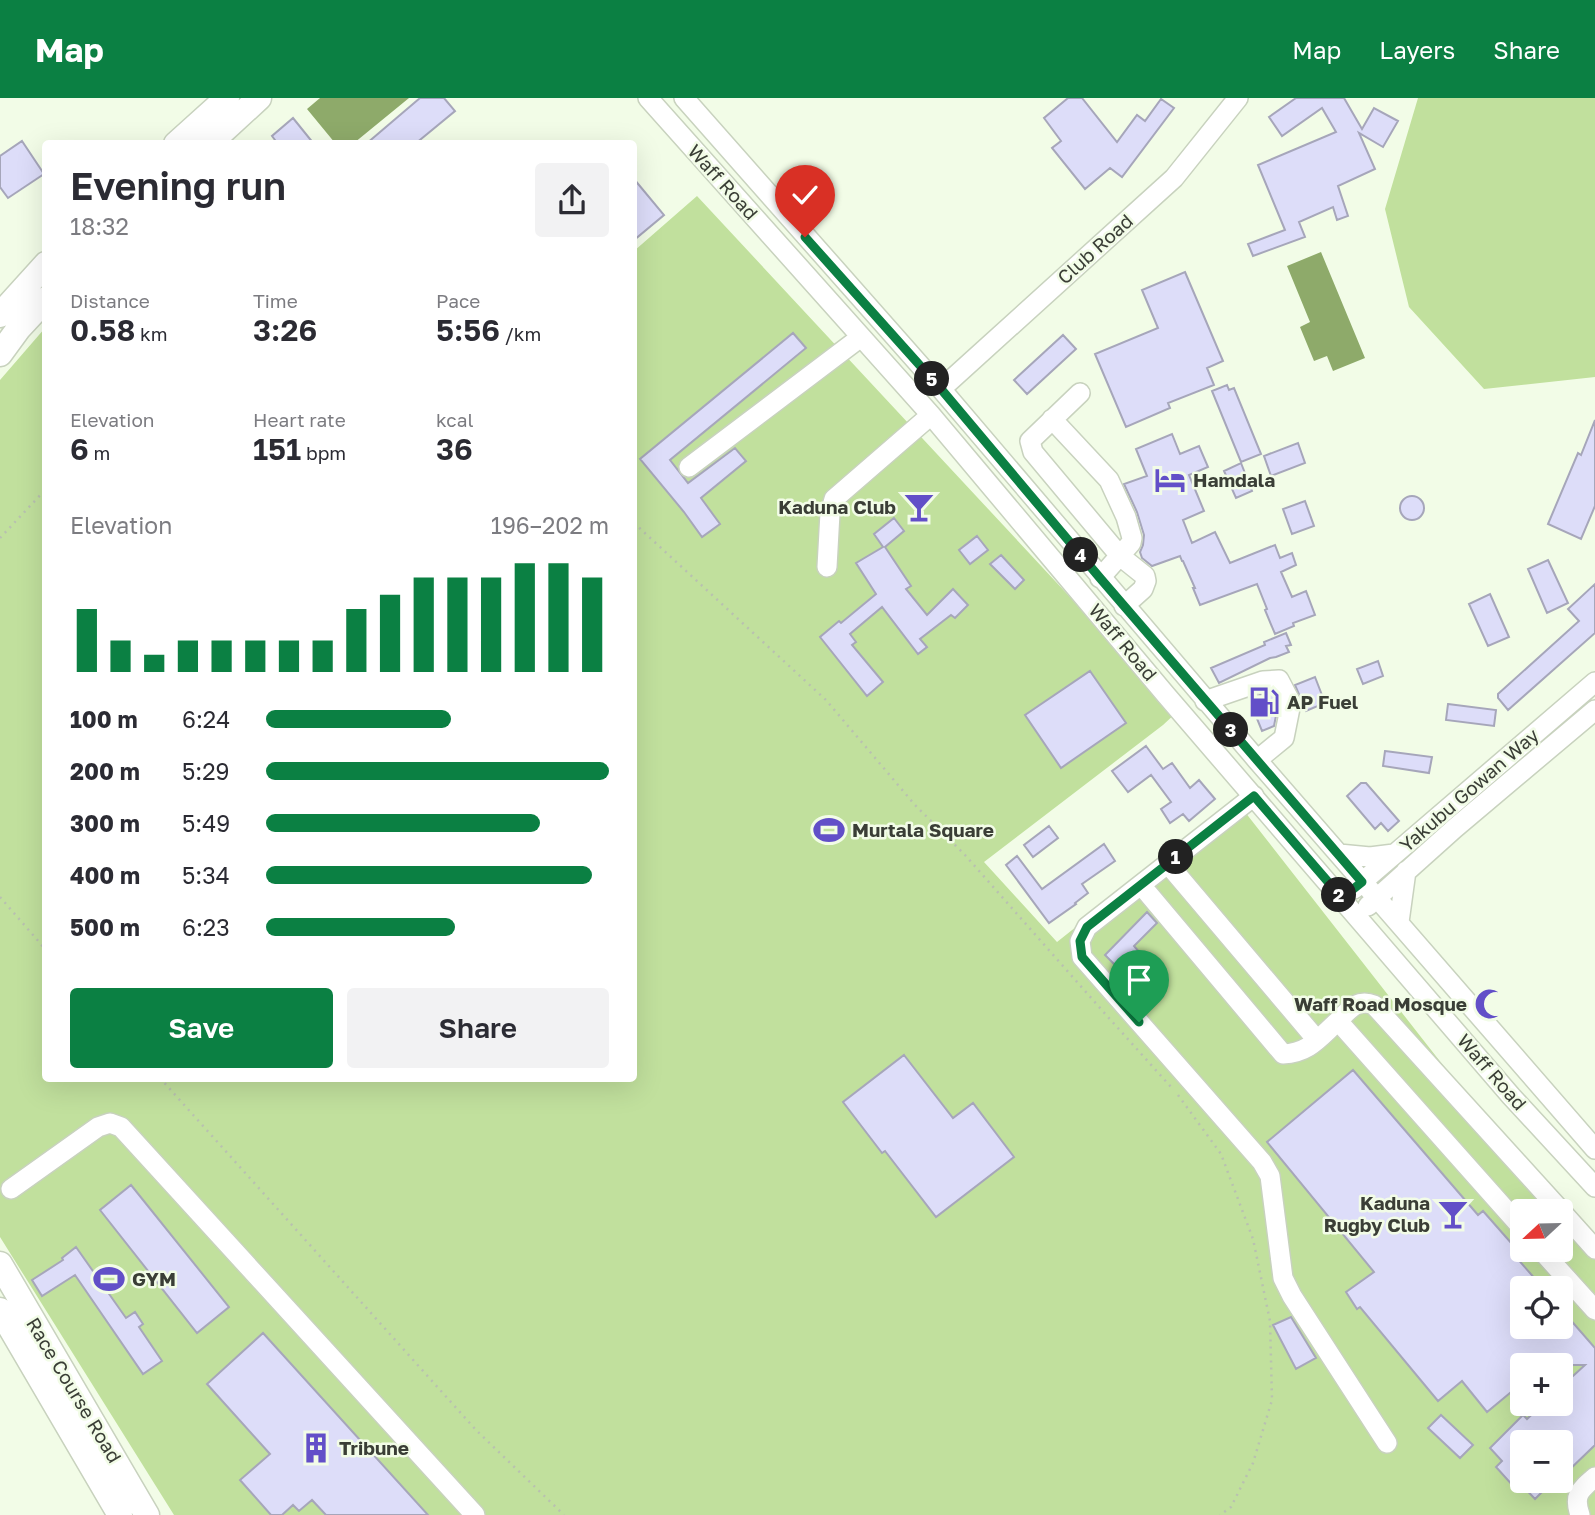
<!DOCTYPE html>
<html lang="en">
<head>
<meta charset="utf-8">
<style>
	:root { --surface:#fff; --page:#f2f2f3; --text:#2b2b33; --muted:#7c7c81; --accent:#0b8043 }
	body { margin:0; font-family:"Golos Text",sans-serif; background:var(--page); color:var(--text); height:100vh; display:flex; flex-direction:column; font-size:26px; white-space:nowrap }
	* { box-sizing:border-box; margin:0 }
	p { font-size:23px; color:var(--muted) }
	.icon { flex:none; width:38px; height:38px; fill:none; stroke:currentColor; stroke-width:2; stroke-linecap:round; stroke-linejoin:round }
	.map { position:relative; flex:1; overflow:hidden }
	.side { position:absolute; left:42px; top:42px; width:595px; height:942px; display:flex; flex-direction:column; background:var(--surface); border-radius:7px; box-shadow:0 7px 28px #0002 }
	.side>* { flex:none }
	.needle { width:46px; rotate:248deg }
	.buttons { position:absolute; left:1510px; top:1101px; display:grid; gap:14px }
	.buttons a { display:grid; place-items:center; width:63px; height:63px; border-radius:7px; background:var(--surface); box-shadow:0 7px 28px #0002; font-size:35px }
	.pin { position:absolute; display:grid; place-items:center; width:60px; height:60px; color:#fff; margin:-72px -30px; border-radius:50% 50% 50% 0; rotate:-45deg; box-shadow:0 0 7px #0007 }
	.pin .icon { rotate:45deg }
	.km { position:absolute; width:35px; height:35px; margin:-18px; border-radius:50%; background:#222; color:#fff; font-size:19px; line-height:35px; text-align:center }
	.round { display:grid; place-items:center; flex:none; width:74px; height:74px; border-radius:7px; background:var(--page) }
	.headline { display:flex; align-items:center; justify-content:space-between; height:119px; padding:0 28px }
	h1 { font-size:38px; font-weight:600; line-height:52px }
	.figures { display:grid; grid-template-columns:repeat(3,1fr); gap:10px; height:119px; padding:7px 28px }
	.figures div { display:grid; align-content:center }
	.figures b { font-size:30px; font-weight:600 }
	.figures small { font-size:19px; font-weight:400 }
	.figures p { font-size:19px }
	.chart { height:196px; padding:14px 28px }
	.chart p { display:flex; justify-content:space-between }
	.chart svg { width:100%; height:126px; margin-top:7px; stroke:var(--accent); stroke-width:6 }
	.primary-button { display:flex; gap:14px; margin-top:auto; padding:14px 28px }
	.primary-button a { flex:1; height:80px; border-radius:7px; background:var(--accent); color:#fff; font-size:28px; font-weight:600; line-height:80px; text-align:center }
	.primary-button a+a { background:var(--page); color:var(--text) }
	ul { padding:0 28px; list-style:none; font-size:23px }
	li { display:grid; grid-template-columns:112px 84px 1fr; align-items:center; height:52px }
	li i { height:18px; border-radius:9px; background:var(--accent) }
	header { display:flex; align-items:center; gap:42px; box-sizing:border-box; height:98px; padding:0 35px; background:var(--accent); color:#fff }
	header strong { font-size:33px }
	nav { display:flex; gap:38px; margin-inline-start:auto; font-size:24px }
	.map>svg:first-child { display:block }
</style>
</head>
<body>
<header>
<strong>Map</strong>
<nav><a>Map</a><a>Layers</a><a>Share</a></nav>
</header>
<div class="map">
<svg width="1595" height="1417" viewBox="0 0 1595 1417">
	<rect width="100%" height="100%" fill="#f2fce7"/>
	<path fill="#c1e09d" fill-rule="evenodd" d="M1418,0H1595V279L1484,291L1409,209L1385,111Z
		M697,98L1177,614L1163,627L984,764L1057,844L1135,782L1234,700L1557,1113H1522V1152H1561V1119L1595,1162V1417H174L0,1139V282L45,230L46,980H634V153ZM1522,1190H1561V1228H1522ZM1522,1267H1561V1306H1522ZM1522,1344H1561V1382H1522Z"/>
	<path fill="#8eaa6a" d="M320,0H409L354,45H335L307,11Z
		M1321,154L1365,260L1333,273L1327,258L1314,263L1300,229L1310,224L1287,168Z"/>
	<path fill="#ddddf9" stroke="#a6a6ba" stroke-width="2" d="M420,0H444L455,13L415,46H366Z
		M1068,0H1082L1117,44L1137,17L1145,23L1161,1L1174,10L1122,79L1110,70L1085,91L1052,50L1061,43L1044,20Z
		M1296,0H1344L1362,31L1374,10L1398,23L1383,49L1359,35L1375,71L1338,88L1348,118L1337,122L1333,109L1299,124L1305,139L1253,158L1248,146L1285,132L1258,67L1336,34L1322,10L1282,38L1269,19Z
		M293,20L314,46H278L272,38Z
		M22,43L44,76L8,100L0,89V58Z
		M634,81L664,117L634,142Z
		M1185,174L1223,263L1207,270L1214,287L1168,305L1170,310L1126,329L1095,256L1158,230L1142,192Z
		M793,235L806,250L670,362L688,385L735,350L746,363L701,400L720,426L702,439L684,414L640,361Z
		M1063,237L1076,251L1027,296L1014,282Z
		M1227,287L1229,292L1234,290L1261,356L1241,364L1212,293Z
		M1595,322V408L1581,441L1548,426L1578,355L1581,357Z
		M1172,336L1180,356L1199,348L1208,369L1189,377L1204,413L1183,422L1192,445L1215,434L1230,465L1275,447L1280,460L1292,455L1296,467L1281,474L1292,499L1306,493L1315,517L1293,525L1294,528L1275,536L1265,512L1267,511L1257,486L1200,507L1193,490H1195L1183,463H1182L1180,458L1152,468L1142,460L1140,454L1143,447L1144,437L1137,414L1124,386L1147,378L1136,351Z
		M1298,345L1305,365L1271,378L1264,358Z
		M1241,365L1252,393L1236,400L1224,373Z
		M1400 410a12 12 0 1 1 24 0a12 12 0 1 1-24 0Z
		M1305,403L1314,428L1292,436L1283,411Z
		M894,420L904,433L885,449L911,488L906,491L927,517L953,491L968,507L955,520L951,517L920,541L927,549L918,556L882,509L850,536L856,544L852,547L883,584L867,598L820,539L839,523L841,525L876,496L856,465L883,449L874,436Z
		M977,438L988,452L970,466L959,452Z
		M1001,457L1024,482L1015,491L990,466Z
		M1548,462L1568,505L1547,515L1528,471Z
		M1595,486V535L1508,612L1498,600V596L1579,523L1568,511Z
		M1490,496L1509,539L1488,548L1469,506Z
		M1286,535L1291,547L1286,548L1289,554L1276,559L1270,560L1219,585L1211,570L1265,547L1264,544Z
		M1378,563L1383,578L1363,586L1357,571Z
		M1090,573L1126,625L1061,670L1025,617Z
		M1315,579L1325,605L1306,613L1295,587Z
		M1265,595H1272L1278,607L1274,628L1262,633L1249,601Z
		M1448,606L1496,612L1494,628L1446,622Z
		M1146,648L1163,671L1172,665L1190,690L1199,682L1215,701L1189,723L1183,716L1170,725L1161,711L1171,704L1151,677L1128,694L1112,673Z
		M1385,653L1432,659L1429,675L1383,668Z
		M1361,685H1366L1399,723L1388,733L1381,725L1375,731L1347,698Z
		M1049,728L1058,740L1033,759L1024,747Z
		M1104,746L1115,763L1082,786L1088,795L1075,805L1076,806L1049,825L1006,767L1017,758L1042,791Z
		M1147,814L1157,825L1134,848L1140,855L1121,873L1105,857Z
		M904,957L953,1020L973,1005L1014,1059L936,1119L885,1053L882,1055L843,1004Z
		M1353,972L1478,1117L1483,1113L1520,1155L1516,1159L1543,1190H1522V1228H1561V1211L1595,1250V1347L1567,1374L1561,1368V1344H1522V1382H1554L1535,1401L1520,1385L1515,1390L1496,1369L1502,1363L1490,1350L1523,1317L1527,1321L1543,1306H1561V1289L1585,1267H1522V1285L1487,1314L1462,1283L1438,1303L1360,1209L1357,1211L1346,1194L1374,1174L1267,1044Z
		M131,1087L229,1209L197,1235L100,1112Z
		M76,1149L126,1220L135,1214L143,1226L139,1229L162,1263L143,1276L75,1177L42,1198L32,1182L63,1162L62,1160Z
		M1291,1219L1316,1260L1296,1271L1273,1227Z
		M263,1235L428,1417H326L312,1402L299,1413L293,1407L282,1417H271L240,1382L270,1356L207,1286Z
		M1441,1317L1473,1347L1460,1360L1428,1330Z"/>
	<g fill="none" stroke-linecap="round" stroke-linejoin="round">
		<g stroke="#c8d2be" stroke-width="22">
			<path id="minor" d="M648,0L931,317L1166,597L1511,998L1595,1089
				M684,0L941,291L1257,662L1595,1051
				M941,291L1174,80L1238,0
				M1080,295L1030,343L1033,354L1120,458L1145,478L1146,483L1143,491L1124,508
				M1052,321L1109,382L1126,419L1132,440L1131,445L1100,480
				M689,369L861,239
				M827,469L830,415L834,401L931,317
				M1205,603L1263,583L1279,582L1291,605L1284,640L1257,662
				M1254,698L1087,829L1080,843L1082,859L1262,1064L1270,1078L1283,1180L1292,1198L1387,1345
				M1339,756L1370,759L1394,756
				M1168,766L1317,942
				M1141,787L1283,956C1309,955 1319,940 1338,923L1522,1130
				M1354,791L1595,584
				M1368,808L1455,730L1595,612
				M1399,824L1406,773
				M1338,923C1349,912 1357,900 1374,907L1561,1113
				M11,1091L98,1029L110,1025L121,1029L475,1417
				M1561,1113L1595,1151
				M1541,1152L1595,1212
				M1580,1417C1573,1397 1580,1392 1595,1379"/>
		</g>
		<g stroke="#c8d2be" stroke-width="27">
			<path id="major" d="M176,46L227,0
				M209,46L259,0
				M0,217L46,166
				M0,256L19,230L46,201
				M0,1166L147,1417
				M0,1212L120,1417"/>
		</g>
		<path stroke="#b9c1b0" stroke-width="2.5" stroke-dasharray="2 5" stroke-linecap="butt" d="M634,425L826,602L915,707L965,757L1108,919L1171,989
			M0,440L46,391
			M0,799L46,852
			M160,980L476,1332L564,1417
			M1178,997L1221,1056L1253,1141L1270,1223L1272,1302L1253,1365L1231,1409L1220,1417"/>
		<use href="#minor" stroke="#fff" stroke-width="19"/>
		<use href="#major" stroke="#fff" stroke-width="24"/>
	</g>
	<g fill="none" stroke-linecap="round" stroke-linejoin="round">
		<g stroke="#fff" stroke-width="14">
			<path id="route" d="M805,139L941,291L1100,480L1362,784L1342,800L1254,698L1087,829L1080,843L1082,859L1139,924"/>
		</g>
		<use href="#route" stroke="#0b8043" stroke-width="9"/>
	</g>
	<defs>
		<g id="hotel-bare" transform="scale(2.415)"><path d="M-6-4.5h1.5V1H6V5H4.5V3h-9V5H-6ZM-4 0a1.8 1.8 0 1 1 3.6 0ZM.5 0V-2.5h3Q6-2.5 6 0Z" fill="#624fc8" stroke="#f2fce7" stroke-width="2.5" paint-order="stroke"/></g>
		<g id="bar-bare" transform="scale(2.415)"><path d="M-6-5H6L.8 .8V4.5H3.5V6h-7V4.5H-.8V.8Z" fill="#624fc8" stroke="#f2fce7" stroke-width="2.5" paint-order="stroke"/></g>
		<g id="fuel-bare" transform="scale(2.415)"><path d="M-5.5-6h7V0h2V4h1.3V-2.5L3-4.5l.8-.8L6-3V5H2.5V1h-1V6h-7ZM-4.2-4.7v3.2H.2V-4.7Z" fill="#624fc8" stroke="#f2fce7" stroke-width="2.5" paint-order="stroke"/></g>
		<g id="stadium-bare" transform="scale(2.415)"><path d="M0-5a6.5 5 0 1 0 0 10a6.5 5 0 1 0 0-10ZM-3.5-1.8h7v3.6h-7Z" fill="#624fc8" stroke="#f2fce7" stroke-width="2.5" paint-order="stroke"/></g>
		<g id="mosque-bare" transform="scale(2.415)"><path d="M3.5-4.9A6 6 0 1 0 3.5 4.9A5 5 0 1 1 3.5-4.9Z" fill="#624fc8" stroke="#f2fce7" stroke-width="2.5" paint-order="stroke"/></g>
		<g id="building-bare" transform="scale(2.415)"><path d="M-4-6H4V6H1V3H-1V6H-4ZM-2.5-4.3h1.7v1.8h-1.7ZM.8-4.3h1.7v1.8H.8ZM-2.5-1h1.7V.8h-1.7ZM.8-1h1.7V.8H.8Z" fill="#624fc8" stroke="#f2fce7" stroke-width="2.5" paint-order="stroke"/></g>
	</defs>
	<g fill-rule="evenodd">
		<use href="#hotel-bare" x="1170" y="382"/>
		<use href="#bar-bare" x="919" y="409"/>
		<use href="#fuel-bare" x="1264" y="604"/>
		<use href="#stadium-bare" x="829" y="732"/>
		<use href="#mosque-bare" x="1490" y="906"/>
		<use href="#bar-bare" x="1453" y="1116"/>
		<use href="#stadium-bare" x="109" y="1181"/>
		<use href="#building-bare" x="316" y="1350"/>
	</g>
	<g text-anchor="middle" stroke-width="5" stroke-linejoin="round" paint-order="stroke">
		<g font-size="19" fill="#3a3e36" stroke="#f2fce7">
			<text transform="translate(723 84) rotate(48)" y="7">Waff Road</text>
			<text transform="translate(1095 151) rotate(-42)" y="7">Club Road</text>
			<text transform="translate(1123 544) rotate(50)" y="7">Waff Road</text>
			<text transform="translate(1469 692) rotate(-41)" y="7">Yakubu Gowan Way</text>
			<text transform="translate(1492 974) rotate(49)" y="7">Waff Road</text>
			<text transform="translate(74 1292) rotate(59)" y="7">Race Course Road</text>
		</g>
		<g font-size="19" font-weight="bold" fill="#3a3e36" stroke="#f2fce7" text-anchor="start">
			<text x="1193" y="389">Hamdala</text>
			<text x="896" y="416" text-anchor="end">Kaduna Club</text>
			<text x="1287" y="611">AP Fuel</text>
			<text x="852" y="739">Murtala Square</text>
			<text x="1467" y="913" text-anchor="end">Waff Road Mosque</text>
			<text x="1430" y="1112" text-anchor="end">Kaduna<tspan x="1430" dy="22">Rugby Club</tspan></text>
			<text x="132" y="1188">GYM</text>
			<text x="339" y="1357">Tribune</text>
		</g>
	</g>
</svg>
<div class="buttons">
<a><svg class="needle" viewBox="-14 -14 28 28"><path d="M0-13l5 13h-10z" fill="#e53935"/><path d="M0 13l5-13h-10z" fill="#7c7c81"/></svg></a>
<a><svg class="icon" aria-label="locate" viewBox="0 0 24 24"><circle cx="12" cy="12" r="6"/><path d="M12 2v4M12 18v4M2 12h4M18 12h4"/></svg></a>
<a>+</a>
<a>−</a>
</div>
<div class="pin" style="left:1139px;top:924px;background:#1e9e55"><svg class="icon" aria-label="arrive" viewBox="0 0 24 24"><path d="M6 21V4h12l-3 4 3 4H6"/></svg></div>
<div class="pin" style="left:805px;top:139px;background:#d93025"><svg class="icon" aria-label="check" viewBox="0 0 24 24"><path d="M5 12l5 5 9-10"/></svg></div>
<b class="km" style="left:1176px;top:759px">1</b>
<b class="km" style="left:1339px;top:797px">2</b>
<b class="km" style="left:1231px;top:632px">3</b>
<b class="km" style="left:1081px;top:457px">4</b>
<b class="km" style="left:932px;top:281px">5</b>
<section class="side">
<div class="headline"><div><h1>Evening run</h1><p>18:32</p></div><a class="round"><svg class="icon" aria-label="share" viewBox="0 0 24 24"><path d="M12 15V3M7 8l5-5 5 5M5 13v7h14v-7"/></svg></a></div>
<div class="figures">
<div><p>Distance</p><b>0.58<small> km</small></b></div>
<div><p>Time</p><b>3:26</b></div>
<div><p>Pace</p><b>5:56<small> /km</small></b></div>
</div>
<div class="figures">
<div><p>Elevation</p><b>6<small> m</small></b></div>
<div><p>Heart rate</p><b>151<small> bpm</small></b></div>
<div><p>kcal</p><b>36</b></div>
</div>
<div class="chart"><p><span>Elevation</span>196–202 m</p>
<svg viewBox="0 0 160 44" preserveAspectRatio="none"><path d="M5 44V22M15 44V33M25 44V38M35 44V33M45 44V33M55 44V33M65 44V33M75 44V33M85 44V22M95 44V17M105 44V11M115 44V11M125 44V11M135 44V6M145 44V6M155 44V11"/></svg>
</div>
<ul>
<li><b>100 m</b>6:24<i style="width:54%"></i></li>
<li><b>200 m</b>5:29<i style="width:100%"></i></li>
<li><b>300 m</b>5:49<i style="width:80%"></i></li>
<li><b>400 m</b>5:34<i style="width:95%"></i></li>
<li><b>500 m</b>6:23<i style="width:55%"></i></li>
</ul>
<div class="primary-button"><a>Save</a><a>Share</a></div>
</section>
</div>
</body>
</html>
